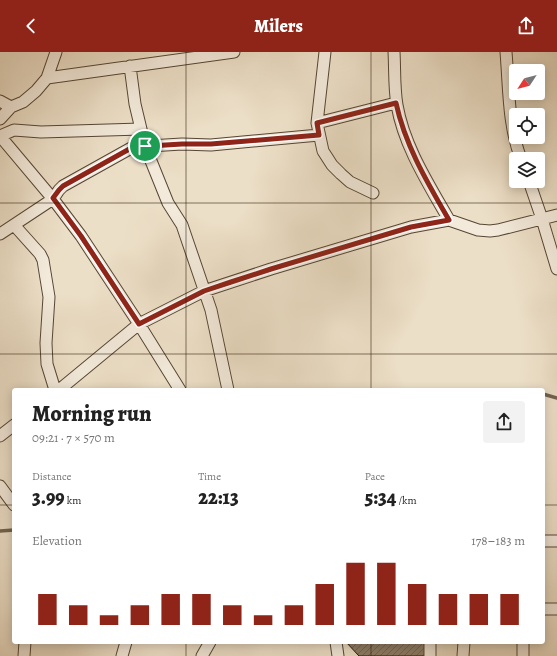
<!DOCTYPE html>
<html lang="en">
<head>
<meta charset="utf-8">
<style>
	:root { --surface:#fff; --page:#f2f2f2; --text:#222; --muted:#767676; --accent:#8f2418 }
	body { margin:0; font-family:Alegreya,serif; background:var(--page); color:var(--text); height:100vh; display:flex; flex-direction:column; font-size:15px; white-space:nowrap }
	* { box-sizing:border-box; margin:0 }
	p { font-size:13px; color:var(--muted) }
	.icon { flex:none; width:22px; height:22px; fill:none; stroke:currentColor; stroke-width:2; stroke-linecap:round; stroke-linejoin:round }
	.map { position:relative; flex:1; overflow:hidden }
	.sheet { position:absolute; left:12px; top:336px; width:533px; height:256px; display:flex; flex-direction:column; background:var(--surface); border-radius:4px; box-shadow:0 2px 10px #0003 }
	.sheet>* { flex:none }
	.needle { width:26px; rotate:234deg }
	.fabs { position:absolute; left:509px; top:12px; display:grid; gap:8px }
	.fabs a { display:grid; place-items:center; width:36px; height:36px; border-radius:4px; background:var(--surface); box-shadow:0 2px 10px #0003; font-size:20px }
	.pin { position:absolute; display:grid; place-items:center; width:34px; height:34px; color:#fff; margin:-17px; border:2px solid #fff; border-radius:50%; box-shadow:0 1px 4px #0007 }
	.round { display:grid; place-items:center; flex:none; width:42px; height:42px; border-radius:4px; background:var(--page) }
	.headline { display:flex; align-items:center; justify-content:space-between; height:68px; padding:0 20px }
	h1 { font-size:22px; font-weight:800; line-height:30px }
	.stats { display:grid; grid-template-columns:repeat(3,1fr); gap:6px; height:68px; padding:4px 20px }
	.stats div { display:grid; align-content:center }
	.stats b { font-size:20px; font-weight:800 }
	.stats small { font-size:11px; font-weight:400 }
	.stats p { font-size:11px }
	.chart { height:112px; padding:8px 20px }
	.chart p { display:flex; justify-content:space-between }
	.chart svg { width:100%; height:72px; margin-top:4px; stroke:var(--accent); stroke-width:6 }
	header { display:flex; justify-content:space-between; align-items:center; height:52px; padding:0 20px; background:var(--accent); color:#fff; font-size:18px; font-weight:800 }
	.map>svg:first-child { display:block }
</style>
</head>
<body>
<header><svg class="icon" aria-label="back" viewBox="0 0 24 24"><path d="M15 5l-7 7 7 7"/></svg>Milers<svg class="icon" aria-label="share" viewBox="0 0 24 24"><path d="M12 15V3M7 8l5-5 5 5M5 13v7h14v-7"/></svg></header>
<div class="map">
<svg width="557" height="604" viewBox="0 0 557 604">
	<defs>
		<pattern id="building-hatch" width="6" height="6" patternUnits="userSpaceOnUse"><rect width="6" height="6" fill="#8c7d69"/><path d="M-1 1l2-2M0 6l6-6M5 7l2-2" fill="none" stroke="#726554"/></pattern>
		<filter id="shadow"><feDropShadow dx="3.5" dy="-3.5" stdDeviation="0" flood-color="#0004"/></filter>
	</defs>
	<rect width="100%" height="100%" fill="#ecdfc7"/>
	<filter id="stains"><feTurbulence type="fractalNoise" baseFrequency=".005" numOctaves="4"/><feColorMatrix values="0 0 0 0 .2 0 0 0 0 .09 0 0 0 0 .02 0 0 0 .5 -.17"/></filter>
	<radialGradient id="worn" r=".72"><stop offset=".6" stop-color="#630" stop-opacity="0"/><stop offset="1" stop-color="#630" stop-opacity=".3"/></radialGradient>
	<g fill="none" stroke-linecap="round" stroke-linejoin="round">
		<path stroke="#736450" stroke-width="3.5" d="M492,338H496
			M543,342L557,346
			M0,479L14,478"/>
	</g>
	<path fill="url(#building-hatch)" stroke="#241303" filter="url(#shadow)" d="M346,590H426V604H359Z"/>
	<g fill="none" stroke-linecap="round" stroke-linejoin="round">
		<g stroke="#564634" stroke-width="13">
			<path id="minor" d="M325,0L317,71L323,99L332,113L341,122L350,130L373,141
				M394,0C395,17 394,36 397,53C404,94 428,131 449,168
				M506,0C509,36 508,73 521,107
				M130,14L135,52L145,94L168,151L182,173L211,258L228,338
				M47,26L234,0
				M0,49L11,55
				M0,67L11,55L23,50L36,39L47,26L56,0
				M317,71L396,51
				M0,84L53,147L81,184L139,272L180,338
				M0,84L14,78L41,80L141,77
				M529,129L542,167L557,217
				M14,173L40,202L43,208L49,245L46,291L47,312L55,338
				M0,182L53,147L59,138L63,134L133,95L182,92L211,93L319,83
				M59,338L139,272L204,239L271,217L411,175L449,168L478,178L490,179L498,178L557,163
				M0,384L14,373
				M0,434L14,453
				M543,489H557
				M543,557H557
				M336,590L338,604
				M430,590V604
				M523,590V604
				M24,604L25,590
				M122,604L126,590
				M202,604L210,590
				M463,604L464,590"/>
		</g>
		<use href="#minor" stroke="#f3eadb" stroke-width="11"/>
	</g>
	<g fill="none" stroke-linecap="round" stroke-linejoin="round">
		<g stroke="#fff" stroke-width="8">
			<path id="route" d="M396,51C405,93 427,130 449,168L411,175L271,217L231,230L204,239L139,272L81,184L53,146L59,138L63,134L133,95L182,92H211L319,83L317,71Z"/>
		</g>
		<use href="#route" stroke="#8f2418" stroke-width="5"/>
	</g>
	<path fill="none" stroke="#241303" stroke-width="1" stroke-opacity="0.55" d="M186,0V338M371,0V338M0,151H557M0,302H557M0,453H14M543,453H557M186,590V604M371,590V604"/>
	<rect width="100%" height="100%" filter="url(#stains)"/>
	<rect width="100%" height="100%" fill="url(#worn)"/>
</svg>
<div class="fabs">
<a><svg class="needle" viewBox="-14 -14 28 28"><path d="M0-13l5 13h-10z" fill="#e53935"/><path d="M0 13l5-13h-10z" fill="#767676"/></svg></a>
<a><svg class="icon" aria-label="locate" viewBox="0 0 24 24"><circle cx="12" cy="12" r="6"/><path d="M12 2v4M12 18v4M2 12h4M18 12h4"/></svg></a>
<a><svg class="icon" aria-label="layers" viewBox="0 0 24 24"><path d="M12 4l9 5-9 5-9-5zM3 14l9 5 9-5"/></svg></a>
</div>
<div class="pin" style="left:145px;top:94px;background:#1e9e55"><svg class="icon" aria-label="arrive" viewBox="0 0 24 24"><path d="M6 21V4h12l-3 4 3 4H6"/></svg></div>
<section class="sheet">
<div class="headline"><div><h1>Morning run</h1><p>09:21 · 7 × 570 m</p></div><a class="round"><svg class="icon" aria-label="share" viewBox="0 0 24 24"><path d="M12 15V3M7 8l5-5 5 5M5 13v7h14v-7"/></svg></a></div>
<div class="stats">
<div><p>Distance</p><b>3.99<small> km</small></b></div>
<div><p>Time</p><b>22:13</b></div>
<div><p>Pace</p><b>5:34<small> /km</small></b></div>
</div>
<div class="chart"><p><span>Elevation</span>178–183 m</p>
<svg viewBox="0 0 160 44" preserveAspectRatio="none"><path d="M5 44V25M15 44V32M25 44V38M35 44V32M45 44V25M55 44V25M65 44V32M75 44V38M85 44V32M95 44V19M105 44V6M115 44V6M125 44V19M135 44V25M145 44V25M155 44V25"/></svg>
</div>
</section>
</div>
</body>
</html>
